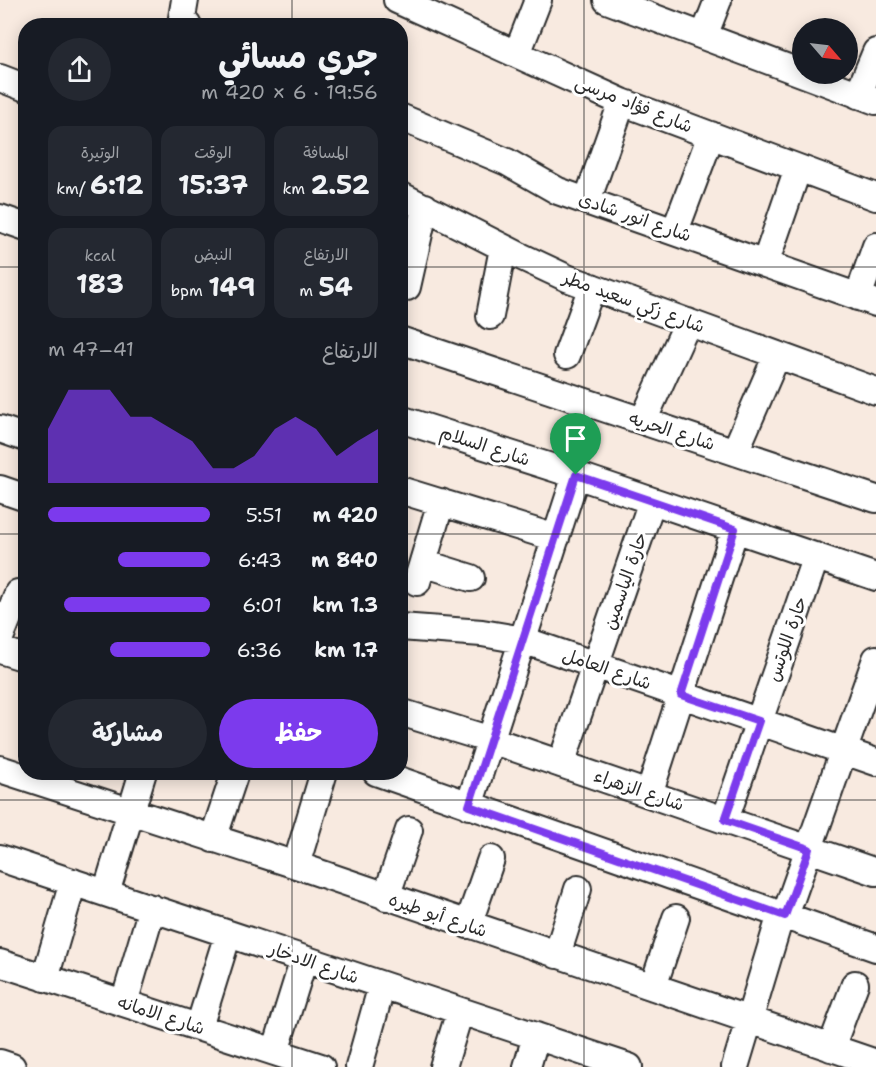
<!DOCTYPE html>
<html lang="ar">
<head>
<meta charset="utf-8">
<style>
	:root { --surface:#171b24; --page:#242831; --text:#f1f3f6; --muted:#9ea1a6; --accent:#7c3aed }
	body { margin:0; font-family:"Shantell Sans","Playpen Sans Arabic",sans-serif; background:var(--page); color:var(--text); direction:rtl; height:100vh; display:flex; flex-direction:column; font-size:22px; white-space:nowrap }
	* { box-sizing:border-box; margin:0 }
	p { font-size:20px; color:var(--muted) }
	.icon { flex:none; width:33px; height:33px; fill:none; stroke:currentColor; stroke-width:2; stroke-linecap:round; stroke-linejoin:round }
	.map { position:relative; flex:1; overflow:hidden; direction:ltr }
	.panel { position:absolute; left:18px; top:18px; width:390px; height:762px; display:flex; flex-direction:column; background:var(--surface); border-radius:24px; box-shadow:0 3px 15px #0003; direction:rtl }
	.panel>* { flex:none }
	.needle { width:39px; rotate:118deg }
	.controls { position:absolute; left:792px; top:18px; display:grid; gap:12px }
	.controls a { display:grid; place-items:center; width:66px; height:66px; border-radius:50%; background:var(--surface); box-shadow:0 3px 15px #0003; font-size:30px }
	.pin { position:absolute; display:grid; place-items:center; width:51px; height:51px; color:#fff; margin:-62px -26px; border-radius:50% 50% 50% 0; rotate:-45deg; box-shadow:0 0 6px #0007 }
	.pin .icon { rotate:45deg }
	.round { display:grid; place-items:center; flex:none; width:63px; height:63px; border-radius:32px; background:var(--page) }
	.summary { display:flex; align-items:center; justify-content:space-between; height:102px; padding:0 30px }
	h1 { font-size:33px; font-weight:700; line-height:45px }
	.metrics { display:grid; grid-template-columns:repeat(3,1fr); gap:9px; height:102px; padding:6px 30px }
	.metrics div { display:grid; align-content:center; border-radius:15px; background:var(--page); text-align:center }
	.metrics b { font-size:26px; font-weight:700 }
	.metrics small { font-size:16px; font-weight:400 }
	.metrics p { font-size:16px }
	.chart { height:168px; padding:12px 30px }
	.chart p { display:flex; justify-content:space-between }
	.chart svg { width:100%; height:108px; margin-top:6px; fill:var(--accent); opacity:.7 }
	.button { display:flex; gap:12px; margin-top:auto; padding:12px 30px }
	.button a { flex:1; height:69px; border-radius:36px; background:var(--accent); color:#fff; font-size:24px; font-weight:700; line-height:69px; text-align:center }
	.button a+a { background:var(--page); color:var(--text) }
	ul { padding:0 30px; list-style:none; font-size:20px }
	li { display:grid; grid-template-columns:96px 72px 1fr; align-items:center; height:45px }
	li i { height:15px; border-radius:8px; background:var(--accent) }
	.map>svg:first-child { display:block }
</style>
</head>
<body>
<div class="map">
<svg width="876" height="1067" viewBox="0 0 876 1067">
	<rect width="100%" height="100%" fill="#f8eae0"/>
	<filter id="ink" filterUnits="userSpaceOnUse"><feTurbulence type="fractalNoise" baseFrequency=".0167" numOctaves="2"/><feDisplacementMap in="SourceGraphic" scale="12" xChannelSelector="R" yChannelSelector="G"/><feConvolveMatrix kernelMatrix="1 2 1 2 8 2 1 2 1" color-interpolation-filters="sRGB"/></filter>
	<g filter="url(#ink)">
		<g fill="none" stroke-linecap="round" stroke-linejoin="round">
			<g stroke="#2b2b2b" stroke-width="30">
				<path id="minor" d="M185,0L182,18L188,26
					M397,0L622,102L876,197
					M607,0L876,101
					M704,36L718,0
					M517,54L538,0
					M0,78L26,88
					M858,95L876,52
					M400,117L507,162L558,191L876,303
					M400,195L520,256L567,278L876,391
					M587,201L622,102
					M0,218L26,227
					M675,231L711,135
					M765,264L798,168
					M407,287L425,207
					M858,297L876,246
					M490,316L503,248
					M400,340L876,499
					M567,355L592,287
					M400,419L576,475L876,577
					M643,421L688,322
					M0,429L26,438
					M735,452L777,355
					M0,489L26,498
					M400,490L556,538
					M423,563L471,578
					M417,582L441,502
					M400,627L482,633L523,640L876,762
					M0,638L18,593
					M0,650L26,658
					M400,712L491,740L876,872
					M561,764L652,501
					M0,769L296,865L876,1063
					M376,772L876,948
					M649,794L735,529
					M469,806L576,475
					M725,820L816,556
					M213,839L234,776
					M0,858L629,1067
					M296,865L324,772
					M106,893L143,772
					M386,897L409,830
					M785,916L876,659
					M468,925L491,859
					M557,955L578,889
					M0,963L321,1067
					M45,978L73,882
					M653,987L676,918
					M124,1003L152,908
					M199,1027L228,934
					M831,1048L855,984
					M275,1052L304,959
					M0,1063L12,1067
					M359,1067L382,985
					M443,1067L460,1011
					M527,1067L536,1036
					M735,1067L781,914"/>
			</g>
			<use href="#minor" stroke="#fff" stroke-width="26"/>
		</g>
	</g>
	<g fill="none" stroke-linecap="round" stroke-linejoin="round" filter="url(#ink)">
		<g stroke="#fff" stroke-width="12">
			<path id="route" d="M576,475L735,529L681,695L759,721L725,820L809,849L785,916L469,806Z"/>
		</g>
		<use href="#route" stroke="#7c3aed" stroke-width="8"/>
	</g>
	<path fill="none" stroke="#2b2b2b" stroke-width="1.5" stroke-opacity="0.55" d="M292,0V26M584,0V1067M0,267H26M400,267H876M0,534H26M400,534H876M292,772V1067M0,800H876"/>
	<g text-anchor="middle" stroke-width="6" stroke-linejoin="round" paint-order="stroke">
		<g font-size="18" fill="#2b2b2b" stroke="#fff">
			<text transform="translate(634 104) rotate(22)" y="6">شارع فؤاد مرسى</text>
			<text transform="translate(635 217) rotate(19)" y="6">شارع انور شادى</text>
			<text transform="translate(634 302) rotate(20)" y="6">شارع زكي سعيد مطر</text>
			<text transform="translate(672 431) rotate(18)" y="6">شارع الحريه</text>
			<text transform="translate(485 446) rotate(18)" y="6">شارع السلام</text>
			<text transform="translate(625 581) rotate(-71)" y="6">حارة الياسمين</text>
			<text transform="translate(787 639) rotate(-71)" y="6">حارة اللوتس</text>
			<text transform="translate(607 669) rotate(19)" y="6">شارع العامل</text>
			<text transform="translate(639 790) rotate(19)" y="6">شارع الزهراء</text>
			<text transform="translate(438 915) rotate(19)" y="6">شارع أبو طيره</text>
			<text transform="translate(314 963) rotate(19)" y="6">شارع الادخار</text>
			<text transform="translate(161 1015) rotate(18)" y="6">شارع الامانه</text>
		</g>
	</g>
</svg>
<div class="controls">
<a><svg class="needle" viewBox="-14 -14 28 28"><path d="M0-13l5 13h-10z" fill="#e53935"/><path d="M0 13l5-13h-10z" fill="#9ea1a6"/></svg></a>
</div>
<div class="pin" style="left:576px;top:475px;background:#1e9e55"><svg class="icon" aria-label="arrive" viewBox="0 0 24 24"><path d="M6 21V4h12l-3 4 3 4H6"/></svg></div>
<section class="panel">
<div class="summary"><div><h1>جري مسائي</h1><p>19:56 · 6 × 420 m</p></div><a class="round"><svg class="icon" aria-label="share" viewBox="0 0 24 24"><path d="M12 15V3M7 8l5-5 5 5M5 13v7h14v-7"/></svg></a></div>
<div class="metrics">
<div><p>المسافة</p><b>2.52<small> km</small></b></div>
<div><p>الوقت</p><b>15:37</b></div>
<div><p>الوتيرة</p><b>6:12<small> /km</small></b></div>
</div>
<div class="metrics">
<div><p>الارتفاع</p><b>54<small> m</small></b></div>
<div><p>النبض</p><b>149<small> bpm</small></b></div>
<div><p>kcal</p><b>183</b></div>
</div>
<div class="chart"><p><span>الارتفاع</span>41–47 m</p>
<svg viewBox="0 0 160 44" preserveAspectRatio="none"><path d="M0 44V22L10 6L20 6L30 6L40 17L50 17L60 22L70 27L80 38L90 38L100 33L110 22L120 17L130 22L140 33L150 27L160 22V44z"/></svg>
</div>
<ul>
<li><b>420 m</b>5:51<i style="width:100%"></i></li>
<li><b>840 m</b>6:43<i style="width:57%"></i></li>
<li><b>1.3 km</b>6:01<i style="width:90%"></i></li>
<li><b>1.7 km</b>6:36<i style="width:62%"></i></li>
</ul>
<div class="button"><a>حفظ</a><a>مشاركة</a></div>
</section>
</div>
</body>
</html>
